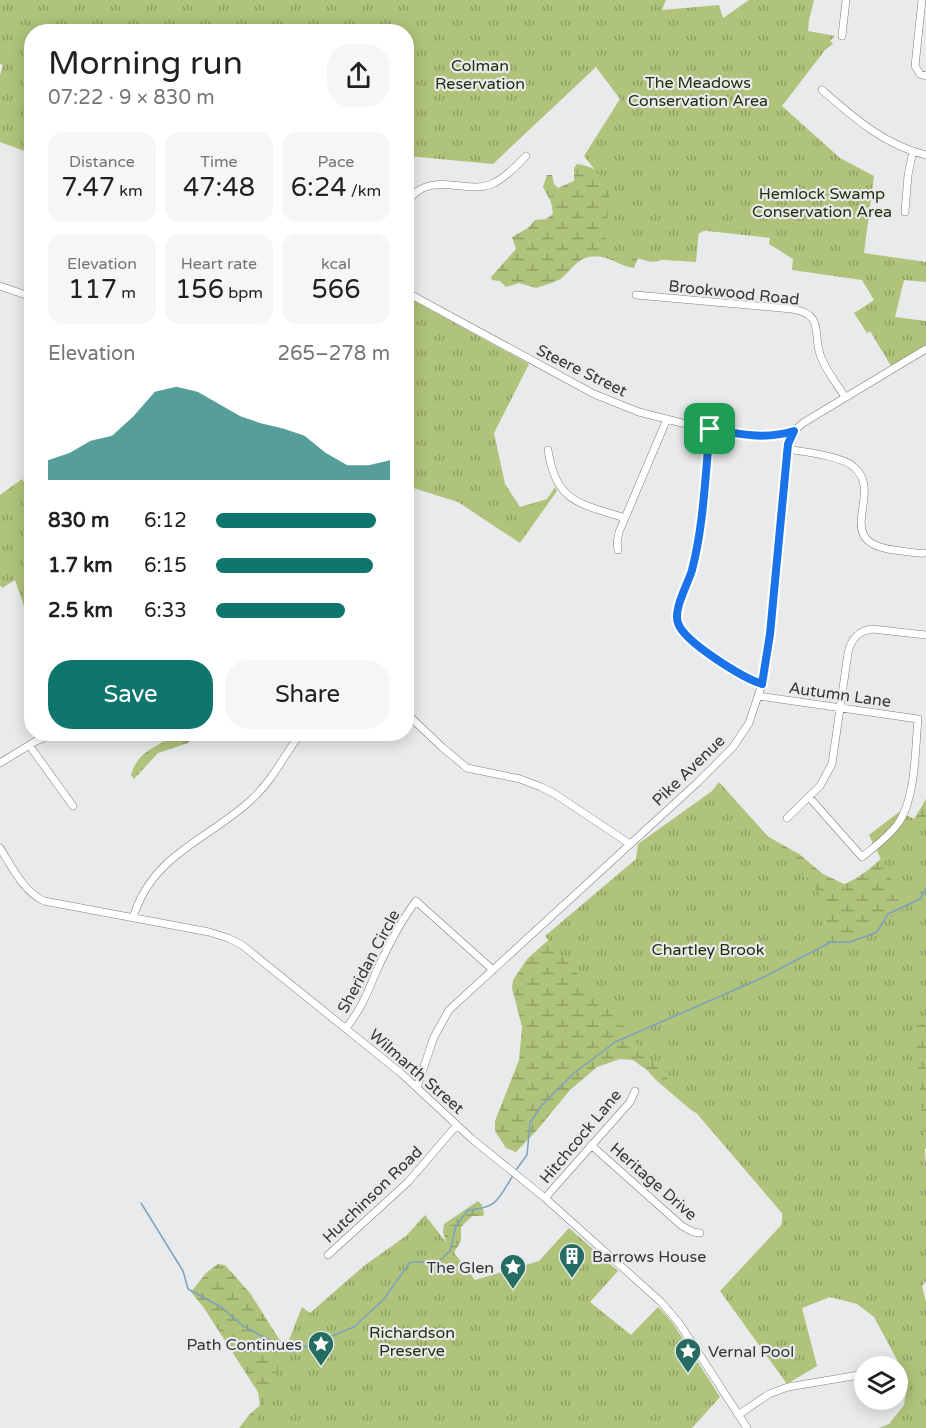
<!DOCTYPE html>
<html lang="en">
<head>
<meta charset="utf-8">
<style>
	:root { --surface:#fff; --page:#f6f6f6; --text:#202124; --muted:#757577; --accent:#0f766e }
	body { margin:0; font-family:"Varela Round",sans-serif; background:var(--page); color:var(--text); height:100vh; display:flex; flex-direction:column; font-size:22px; white-space:nowrap }
	* { box-sizing:border-box; margin:0 }
	p { font-size:20px; color:var(--muted) }
	.icon { flex:none; width:33px; height:33px; fill:none; stroke:currentColor; stroke-width:2; stroke-linecap:round; stroke-linejoin:round }
	.map { position:relative; flex:1; overflow:hidden }
	.panel { position:absolute; left:24px; top:24px; width:390px; height:717px; display:flex; flex-direction:column; background:var(--surface); border-radius:24px; box-shadow:0 3px 15px #0003 }
	.panel>* { flex:none }
	.fabs { position:absolute; left:854px; top:1356px; display:grid; gap:12px }
	.fabs a { display:grid; place-items:center; width:54px; height:54px; border-radius:50%; background:var(--surface); box-shadow:0 3px 15px #0003; font-size:30px }
	.pin { position:absolute; display:grid; place-items:center; width:51px; height:51px; color:#fff; margin:-26px; border-radius:12px; box-shadow:0 3px 9px #0006 }
	.round { display:grid; place-items:center; flex:none; width:63px; height:63px; border-radius:24px; background:var(--page) }
	.head { display:flex; align-items:center; justify-content:space-between; height:102px; padding:0 24px }
	h1 { font-size:33px; font-weight:600; line-height:45px }
	.metrics { display:grid; grid-template-columns:repeat(3,1fr); gap:9px; height:102px; padding:6px 24px }
	.metrics div { display:grid; align-content:center; border-radius:15px; background:var(--page); text-align:center }
	.metrics b { font-size:26px; font-weight:600 }
	.metrics small { font-size:16px; font-weight:400 }
	.metrics p { font-size:16px }
	.chart { height:168px; padding:12px 24px }
	.chart p { display:flex; justify-content:space-between }
	.chart svg { width:100%; height:108px; margin-top:6px; fill:var(--accent); opacity:.7 }
	.button { display:flex; gap:12px; margin-top:auto; padding:12px 24px }
	.button a { flex:1; height:69px; border-radius:24px; background:var(--accent); color:#fff; font-size:24px; font-weight:600; line-height:69px; text-align:center }
	.button a+a { background:var(--page); color:var(--text) }
	ul { padding:0 24px; list-style:none; font-size:20px }
	li { display:grid; grid-template-columns:96px 72px 1fr; align-items:center; height:45px }
	li i { height:15px; border-radius:8px; background:var(--accent) }
	.map>svg:first-child { display:block }
</style>
</head>
<body>
<div class="map">
<svg width="926" height="1428" viewBox="0 0 926 1428">
	<defs>
		<pattern id="wetland-marsh" width="20" height="14" patternUnits="userSpaceOnUse" patternTransform="scale(1.5)"><rect width="20" height="14" fill="#afc37a"/><path d="M1 5h8M5 5V1M11 12h8M15 12V8" fill="none" stroke="#8f9f65"/></pattern>
		<pattern id="park-tufts" width="24" height="20" patternUnits="userSpaceOnUse" patternTransform="scale(1.5)"><rect width="24" height="20" fill="#afc37a"/><path d="M3 7l-1-3M5 7V3M7 7l1-3M15 17l-1-3M17 17v-4M19 17l1-3" fill="none" stroke="#8f9f65"/></pattern>
	</defs>
	<rect width="100%" height="100%" fill="#e8eaec"/>
	<path fill="url(#wetland-marsh)" d="M778,0H814L810,16L708,229L685,240L659,261L650,262L638,258L634,268C623,267 613,259 602,257C581,253 575,266 562,278C559,281 542,286 536,288L519,283L506,287L500,281L492,280L491,277L516,249L512,237L528,228L535,220L546,219L553,214L551,202L543,187L547,175H552L554,184L558,188L574,181V168L577,164C589,165 603,174 615,178Z
		M175,734H194L188,743L158,753L134,779L131,775C138,750 157,748 175,734Z
		M926,799V1148L918,1158L780,1244L783,1204L722,1128L691,1110L656,1080L647,1070L633,1060L620,1059L597,1067L570,1090L538,1129L516,1152L506,1148L495,1131V1121L519,1060L522,1027L512,988L513,980L527,959L598,896L751,827L799,854L823,874L844,884C876,872 910,829 926,799Z
		M478,1201L482,1205L484,1214L483,1216H472L461,1227V1241L453,1254L379,1428H239L249,1415L260,1405L258,1392L204,1308L191,1292L206,1273L218,1264L225,1265L250,1293L279,1339L283,1342L298,1343L446,1242L443,1232L444,1224Z"/>
	<path fill="url(#park-tufts)" d="M0,0H666L662,10L719,5L723,18L749,0H811L808,31L835,36L830,41L833,44L825,50L782,106L840,158L874,176L864,253L926,262V282L904,280L895,317L926,321V345L891,366L870,331L867,333L854,313L874,300L862,280L792,270L793,259L769,244L770,238L699,230L696,262L604,256L610,189L584,156L620,99L596,67L493,164L407,156L406,32H32V144L27,152L0,142V75L3,65L0,64Z
		M407,297L529,364L494,433L505,484L520,507L547,499L555,487L557,491L520,543L458,502L407,486Z
		M22,479L31,492V627L15,580L2,588L0,585V495Z
		M719,782L828,903L824,953L906,909L869,835L899,812L926,824V1023L915,1025L926,1166V1281L922,1286L926,1302V1428H879L889,1424L904,1405L908,1380L874,1317L857,1304L830,1297L802,1308L817,1366L787,1384L720,1291L787,1219L545,936L636,859L638,844L712,791Z
		M425,1215L475,1280L539,1261L569,1228L618,1271L590,1302L631,1335L658,1307L672,1322L720,1397L692,1428H254L302,1307L310,1313L365,1265L406,1236Z"/>
	<g fill="none" stroke-linecap="round" stroke-linejoin="round">
		<path stroke="#7ca2c2" stroke-width="1.5" d="M516,1170L527,1155L530,1123L541,1106L574,1073L615,1042L762,978L831,942H850L877,932L888,914L920,899L926,889
			M141,1203L183,1271L188,1289L221,1307L243,1326L292,1352L354,1327L384,1299L410,1262H438L450,1251L456,1226L468,1210C497,1208 498,1200 512,1177"/>
		<g stroke="#7e7f81" stroke-width="8">
			<path id="minor" d="M922,0L915,66L920,74L926,76
				M842,36L846,0
				M822,90C853,117 884,145 926,155
				M406,201C411,197 416,192 421,189C444,177 472,194 494,183C507,177 517,165 526,156
				M905,212L908,175L913,151
				M0,286L32,297
				M406,292L594,394L639,412L682,423L761,437L779,436L794,431
				M636,295L792,309C826,314 812,336 821,357C826,371 837,384 845,397
				M710,429C705,475 704,525 692,570C688,584 673,609 678,623C685,642 742,678 762,684
				M787,449C804,452 842,456 854,467C885,494 830,542 894,550C904,551 915,554 926,553
				M548,450C556,503 579,503 625,518
				M618,550L617,543L619,532L667,419
				M759,696L918,719C915,749 916,800 897,825C887,838 874,847 862,857L809,797
				M406,713L443,748L467,768L520,779L541,787L555,794L630,844
				M29,745L73,806
				M0,763L36,741L54,734
				M787,818L820,786L832,764L848,653C851,639 858,631 872,629L926,635
				M0,848C12,867 23,891 44,901L209,932L228,938L242,945L402,1074L472,1139L545,1198L661,1302L679,1323L747,1428
				M133,918C152,854 208,840 251,800C272,781 284,756 300,734
				M346,1028C361,1010 368,991 377,970C388,946 400,922 416,901L493,970
				M417,1087L434,1037L449,1010L697,783L733,747L749,723L764,678L770,634L788,444L791,434L803,423L926,349
				M591,1145L682,1226L693,1232L700,1233
				M545,1198L630,1102L635,1091
				M328,1255L408,1182L457,1125
				M738,1415L769,1394L788,1387L859,1375"/>
		</g>
		<use href="#minor" stroke="#fff" stroke-width="7"/>
	</g>
	<g fill="none" stroke-linecap="round" stroke-linejoin="round">
		<g stroke="#fff" stroke-width="12">
			<path id="route" d="M710,429C739,434 765,440 794,431L788,444L770,634L762,684C743,678 684,642 678,623C673,609 688,584 692,570C704,524 705,475 710,429Z"/>
		</g>
		<use href="#route" stroke="#1a73e8" stroke-width="8"/>
	</g>
	<defs>
		<g id="building-pin" transform="scale(1.35)"><path d="M0 17L-7.5 6A9.5 9.5 0 1 1 7.5 6Z" fill="#256c63" stroke="#e8eaec"/><path d="M-4-6H4V6H1V3H-1V6H-4ZM-2.5-4.3h1.7v1.8h-1.7ZM.8-4.3h1.7v1.8H.8ZM-2.5-1h1.7V.8h-1.7ZM.8-1h1.7V.8H.8Z" fill="#fff"/></g>
		<g id="sight-pin" transform="scale(1.35)"><path d="M0 17L-7.5 6A9.5 9.5 0 1 1 7.5 6Z" fill="#256c63" stroke="#e8eaec"/><path d="M0-6L1.8-2.2L6-1.7L2.9 1.2L3.7 5.4L0 3.3L-3.7 5.4L-2.9 1.2L-6-1.7L-1.8-2.2Z" fill="#fff"/></g>
	</defs>
	<g fill-rule="evenodd">
		<use href="#building-pin" x="572" y="1256"/>
		<use href="#sight-pin" x="513" y="1267"/>
		<use href="#sight-pin" x="321" y="1344"/>
		<use href="#sight-pin" x="688" y="1351"/>
	</g>
	<g text-anchor="middle" stroke-width="4.5" stroke-linejoin="round" paint-order="stroke">
		<g font-size="16" fill="#262f0d" stroke="#e8eaec">
			<text x="480" y="71">Colman<tspan x="480" dy="18">Reservation</tspan></text>
			<text x="698" y="88">The Meadows<tspan x="698" dy="18">Conservation Area</tspan></text>
			<text x="822" y="199">Hemlock Swamp<tspan x="822" dy="18">Conservation Area</tspan></text>
			<text x="708" y="955">Chartley Brook</text>
			<text x="412" y="1338">Richardson<tspan x="412" dy="18">Preserve</tspan></text>
		</g>
		<g font-size="16" fill="#353637" stroke="#e8eaec">
			<text transform="translate(734 292) rotate(6)" y="6">Brookwood Road</text>
			<text transform="translate(582 370) rotate(26)" y="6">Steere Street</text>
			<text transform="translate(840 694) rotate(8)" y="6">Autumn Lane</text>
			<text transform="translate(688 770) rotate(-44)" y="6">Pike Avenue</text>
			<text transform="translate(368 961) rotate(-62)" y="6">Sheridan Circle</text>
			<text transform="translate(417 1071) rotate(41)" y="6">Wilmarth Street</text>
			<text transform="translate(580 1136) rotate(-50)" y="6">Hitchcock Lane</text>
			<text transform="translate(654 1181) rotate(41)" y="6">Heritage Drive</text>
			<text transform="translate(372 1194) rotate(-44)" y="6">Hutchinson Road</text>
		</g>
		<g font-size="16" fill="#353637" stroke="#e8eaec" text-anchor="start">
			<text x="592" y="1262">Barrows House</text>
			<text x="494" y="1273" text-anchor="end">The Glen</text>
			<text x="302" y="1350" text-anchor="end">Path Continues</text>
			<text x="708" y="1357">Vernal Pool</text>
		</g>
	</g>
</svg>
<div class="fabs">
<a><svg class="icon" aria-label="layers" viewBox="0 0 24 24"><path d="M12 4l9 5-9 5-9-5zM3 14l9 5 9-5"/></svg></a>
</div>
<div class="pin" style="left:710px;top:429px;background:#1e9e55"><svg class="icon" aria-label="arrive" viewBox="0 0 24 24"><path d="M6 21V4h12l-3 4 3 4H6"/></svg></div>
<section class="panel">
<div class="head"><div><h1>Morning run</h1><p>07:22 · 9 × 830 m</p></div><a class="round"><svg class="icon" aria-label="share" viewBox="0 0 24 24"><path d="M12 15V3M7 8l5-5 5 5M5 13v7h14v-7"/></svg></a></div>
<div class="metrics">
<div><p>Distance</p><b>7.47<small> km</small></b></div>
<div><p>Time</p><b>47:48</b></div>
<div><p>Pace</p><b>6:24<small> /km</small></b></div>
</div>
<div class="metrics">
<div><p>Elevation</p><b>117<small> m</small></b></div>
<div><p>Heart rate</p><b>156<small> bpm</small></b></div>
<div><p>kcal</p><b>566</b></div>
</div>
<div class="chart"><p><span>Elevation</span>265–278 m</p>
<svg viewBox="0 0 160 44" preserveAspectRatio="none"><path d="M0 44V36L10 33L20 28L30 26L40 18L50 8L60 6L70 8L80 13L90 18L100 21L110 23L120 26L130 33L140 38L150 38L160 36V44z"/></svg>
</div>
<ul>
<li><b>830 m</b>6:12<i style="width:92%"></i></li>
<li><b>1.7 km</b>6:15<i style="width:90%"></i></li>
<li><b>2.5 km</b>6:33<i style="width:74%"></i></li>
</ul>
<div class="button"><a>Save</a><a>Share</a></div>
</section>
</div>
</body>
</html>
